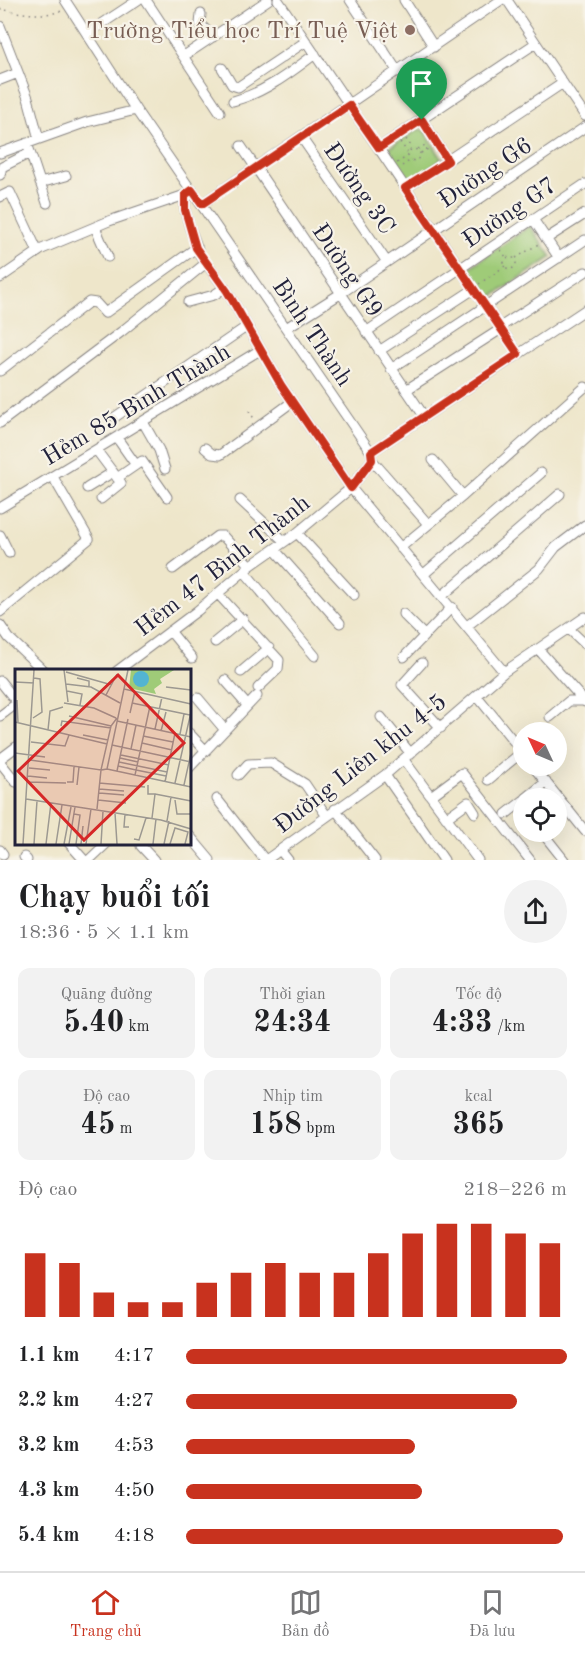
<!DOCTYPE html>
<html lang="vi">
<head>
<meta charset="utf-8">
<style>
	:root { --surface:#fff; --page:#f2f2f2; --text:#202124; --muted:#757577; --line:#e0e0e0; --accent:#c8321e }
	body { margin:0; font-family:"Old Standard TT",serif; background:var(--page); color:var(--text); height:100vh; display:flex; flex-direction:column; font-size:22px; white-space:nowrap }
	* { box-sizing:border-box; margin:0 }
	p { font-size:20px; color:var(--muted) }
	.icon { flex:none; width:33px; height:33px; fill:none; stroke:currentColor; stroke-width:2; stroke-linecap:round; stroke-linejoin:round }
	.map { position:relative; height:860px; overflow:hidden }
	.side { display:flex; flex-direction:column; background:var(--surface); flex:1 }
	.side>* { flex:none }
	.needle { width:39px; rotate:314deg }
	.tools { position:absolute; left:513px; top:722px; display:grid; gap:12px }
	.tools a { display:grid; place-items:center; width:54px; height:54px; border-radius:50%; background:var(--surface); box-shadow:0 6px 24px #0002; font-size:30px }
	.pin { position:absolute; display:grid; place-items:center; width:51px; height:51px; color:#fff; margin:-62px -26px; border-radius:50% 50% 50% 0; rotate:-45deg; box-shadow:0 0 6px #0007 }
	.pin .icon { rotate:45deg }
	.round { display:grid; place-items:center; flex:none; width:63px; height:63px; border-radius:32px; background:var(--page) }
	.summary { display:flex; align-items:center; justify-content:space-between; height:102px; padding:0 18px }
	h1 { font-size:33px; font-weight:600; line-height:45px }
	.stats { display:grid; grid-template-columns:repeat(3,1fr); gap:9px; height:102px; padding:6px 18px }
	.stats div { display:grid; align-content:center; border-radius:12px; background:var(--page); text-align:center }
	.stats b { font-size:30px; font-weight:600 }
	.stats small { font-size:16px; font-weight:400 }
	.stats p { font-size:16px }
	.chart { height:168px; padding:12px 18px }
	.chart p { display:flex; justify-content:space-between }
	.chart svg { width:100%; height:108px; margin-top:6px; stroke:var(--accent); stroke-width:6 }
	ul { padding:0 18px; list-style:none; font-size:20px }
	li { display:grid; grid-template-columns:96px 72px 1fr; align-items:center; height:45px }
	li i { height:15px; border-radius:8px; background:var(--accent) }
	.tab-bar { display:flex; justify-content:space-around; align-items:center; height:84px; border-top:2px solid var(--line); background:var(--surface); font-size:16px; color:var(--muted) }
	.tab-bar a { display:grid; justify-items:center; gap:3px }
	.tab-bar .current { color:var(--accent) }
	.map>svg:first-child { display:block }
</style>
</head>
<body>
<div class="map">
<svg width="585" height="860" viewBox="0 0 585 860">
	<rect width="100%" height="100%" fill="#f7f3e8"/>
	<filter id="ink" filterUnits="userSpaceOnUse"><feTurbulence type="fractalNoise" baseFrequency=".0167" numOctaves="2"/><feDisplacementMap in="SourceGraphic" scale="12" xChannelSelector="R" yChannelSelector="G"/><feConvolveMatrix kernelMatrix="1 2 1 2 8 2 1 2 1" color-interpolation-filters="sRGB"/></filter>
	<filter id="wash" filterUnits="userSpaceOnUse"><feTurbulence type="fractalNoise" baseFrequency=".008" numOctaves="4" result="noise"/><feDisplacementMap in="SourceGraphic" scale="24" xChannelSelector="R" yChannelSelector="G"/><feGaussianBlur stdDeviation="1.35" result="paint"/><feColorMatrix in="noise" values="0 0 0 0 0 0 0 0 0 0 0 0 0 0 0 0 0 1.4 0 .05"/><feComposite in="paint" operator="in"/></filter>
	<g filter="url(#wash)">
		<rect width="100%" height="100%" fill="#eee6ca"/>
		<path fill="#9fcb78" stroke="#60765a" stroke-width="1.5" d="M419,129L424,130L441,157V161L411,181L405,180L388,155L390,147Z
			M530,226L552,257L487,300L466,270Z"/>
	</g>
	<g filter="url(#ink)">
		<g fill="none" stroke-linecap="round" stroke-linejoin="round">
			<g stroke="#888482" stroke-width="11">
				<path id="minor" d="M65,0L136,110L371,452L372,460L351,488L504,672
					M146,0L220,112
					M278,0L518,354
					M350,0L398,72
					M404,0L434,47
					M507,0L585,116
					M201,14L200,24L213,37
					M0,26L28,98L39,139
					M88,33L138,0
					M184,56L268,0
					M222,68L232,85L238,87L305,42
					M0,80L18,73
					M233,101C264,93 290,73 315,54
					M422,120L448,161
					M301,137L387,262
					M27,143L47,203
					M241,146L424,416
					M379,148L536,43
					M0,153L87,122L136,110
					M0,175L2,167L30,153
					M40,183L66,176
					M406,188L563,83
					M0,197L10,192L38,252
					M202,204L501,0
					M533,219L559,258
					M95,227L108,257
					M546,239L585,214
					M0,278L42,249L109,221L185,195
					M188,302L214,295L224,288
					M500,327L585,272
					M286,328L340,294L585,127
					M366,332L585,184
					M379,351L474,289
					M391,369L585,240
					M0,371L89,302L96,303L105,313L196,248
					M406,390L501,329
					M115,417L246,327
					M143,422L159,450L165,469
					M0,423L121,332L206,263
					M117,438L136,465L142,461L167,497
					M205,448L212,454L220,455L292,402
					M97,451L121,483L101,499
					M371,452L585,310
					M372,460L428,524
					M433,460L463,496
					M117,478L136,465
					M87,488L113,472
					M240,500L284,541
					M0,508L260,350
					M297,533L354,595
					M0,535L9,553
					M400,548L463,496L585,387
					M274,549L340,623
					M173,569L217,536H223L250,566
					M244,571L315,656
					M424,574L541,473
					M218,594L279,660L278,669L258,688
					M442,596L560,494
					M0,612L89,539L53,477
					M403,614L424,635
					M0,625L9,638L44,671
					M467,626L539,569L556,547L585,525
					M569,629L585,644
					M170,631L192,658
					M215,642L243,619
					M539,650L585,702
					M404,657L452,607
					M422,663L402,685L441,728
					M117,671L197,611L250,566L297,533L351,488L281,385L227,291L200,255L190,228L185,210V195L192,190
					M241,672L269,648
					M225,680L247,705
					M0,681L16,701
					M477,696L524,754
					M198,698L225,730
					M0,716L16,704
					M381,717L411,754
					M550,717L569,701H584
					M189,733L206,751
					M0,759L16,747
					M404,760L478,860
					M0,762L16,782
					M532,765L585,831
					M189,768L257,696
					M238,775L248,764L271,763L305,784L326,815
					M385,775L444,860
					M488,780L522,752
					M431,796L462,773L530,860
					M526,798L546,782
					M217,799L265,860
					M335,809L375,860
					M506,814L524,800
					M446,818L468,802L475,813
					M541,831L564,860
					M189,835L210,860
					M69,843L84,860
					M141,846L154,860
					M0,850L3,854
					M280,850L288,860
					M24,857L27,860
					M89,860L107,843
					M266,860L385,775L504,672L585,617"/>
			</g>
			<path stroke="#888482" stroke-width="1.5" stroke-dasharray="1.5 4.5" stroke-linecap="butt" d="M0,9C21,13 41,17 62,11
				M406,139L413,149
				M400,142L408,153
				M418,149L427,144
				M421,153L430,148
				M397,163L408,156
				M402,166L411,160L415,161L419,158L420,153L418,150L413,149L409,151L408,156L411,160
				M501,250L506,257
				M504 263a6 6 0 1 1 12 0a6 6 0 1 1-12 0Z
				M516,258L540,243
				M479,284L505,266
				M249,411L255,420"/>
			<use href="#minor" stroke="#fff" stroke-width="9"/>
		</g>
	</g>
	<g fill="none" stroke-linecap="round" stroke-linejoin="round" filter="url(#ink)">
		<g stroke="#fff" stroke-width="12">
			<path id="route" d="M349,105L379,148L422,120L448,161L405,188L518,354L371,452L372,460L351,488L281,385L227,291L196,248L185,210V195L192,190L202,204Z"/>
		</g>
		<use href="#route" stroke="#c8321e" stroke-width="8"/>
	</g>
	<circle fill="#8d6e63" stroke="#f7f3e8" stroke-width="2" cx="410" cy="30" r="6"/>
	<g text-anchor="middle" stroke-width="4.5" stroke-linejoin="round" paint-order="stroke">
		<g font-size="24" fill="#785e54" stroke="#f7f3e8" text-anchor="end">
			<text x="398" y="38">Trường Tiểu học Trí Tuệ Việt</text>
		</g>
		<g font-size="24" fill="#22223b" stroke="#f7f3e8">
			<text transform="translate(485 172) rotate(-34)" y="8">Đường G6</text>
			<text transform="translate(360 188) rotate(55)" y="8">Đường 3C</text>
			<text transform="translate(509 212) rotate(-34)" y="8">Đường G7</text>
			<text transform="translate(348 270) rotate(56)" y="8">Đường G9</text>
			<text transform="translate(313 332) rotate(56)" y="8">Bình Thành</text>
			<text transform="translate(136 404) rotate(-31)" y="8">Hẻm 85 Bình Thành</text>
			<text transform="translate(222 565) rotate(-38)" y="8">Hẻm 47 Bình Thành</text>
			<text transform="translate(360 763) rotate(-38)" y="8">Đường Liên khu 4-5</text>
		</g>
	</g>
	<g transform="translate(15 669)">
		<rect width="176" height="176" fill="#eee6ca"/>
		<path d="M116,1H159L145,10L147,14L139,20L141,25L114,19Z" fill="#9fcb78"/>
		<path d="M118 10a8 8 0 1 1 16 0a8 8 0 1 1-16 0Z" fill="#53b4d2"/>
		<path fill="none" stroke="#9c9891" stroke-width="1.5" d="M49,1L53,33M51,3L97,16M62,9L74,12V18M0,13L19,14M51,15L76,18L105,34M151,18L176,21M109,20L176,35M52,22L67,25L65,36M91,26L102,5M2,31L3,54M49,34L79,39L101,49M117,34L175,46M115,44L120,22M54,47L96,57M18,49L27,43L25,10L19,9M102,52L176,68M0,53L92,75M46,57L47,52L96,59M140,60L147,28M33,61L35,42L48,38M146,62L151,43M165,65L169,45M68,66L93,71M128,67L158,73M16,73L50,77L54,66M127,74L157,81M97,76L176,93M116,80L121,56M0,84L30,88M106,86L154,96M105,89L123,93M15,91L86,101L96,57L102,49M104,93L152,103M103,97L121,101M14,99L35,101M92,100L176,118M121,101L151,107M102,102L113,50M120,106L135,37M13,107L32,109M12,113L51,114M52,113H58L59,98M150,113L160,64M84,114L130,118M160,114L176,43M62,116L64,98M133,116V125H140L137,149M169,116L176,84M84,120L109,122M84,124L109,126M140,125L176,132M11,130L146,151L176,160M83,131L111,134M160,131L162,145H176M82,140L86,101L92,100L113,1M100,144L102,175M59,145L65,146L61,175M110,145L109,158H114M152,152L156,128M119,170L124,171L131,149M8,175L19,1M19,175L22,132M31,175L36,134M41,175L47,136M49,175L56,138M54,175L60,138M66,175L68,157M71,175L76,140M86,175L88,142M138,175L141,150M149,175L154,152M155,175L160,159L173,163L170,175"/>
		<path fill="#d62828" fill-opacity="0.15" stroke="#d62828" stroke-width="3" d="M103,6L169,74L69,171L3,102Z"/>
		<rect width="176" height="176" fill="none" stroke="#22223b" stroke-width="3"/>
	</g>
</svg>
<div class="tools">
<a><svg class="needle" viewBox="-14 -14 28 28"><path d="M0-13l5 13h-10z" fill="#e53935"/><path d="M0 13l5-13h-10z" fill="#757577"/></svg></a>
<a><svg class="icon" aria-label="locate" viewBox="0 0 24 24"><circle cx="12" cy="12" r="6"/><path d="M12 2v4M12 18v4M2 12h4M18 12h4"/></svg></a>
</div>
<div class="pin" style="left:422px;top:120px;background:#1e9e55"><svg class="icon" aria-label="arrive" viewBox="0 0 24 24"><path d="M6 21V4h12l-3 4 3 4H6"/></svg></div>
</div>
<section class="side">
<div class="summary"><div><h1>Chạy buổi tối</h1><p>18:36 · 5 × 1.1 km</p></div><a class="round"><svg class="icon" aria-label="share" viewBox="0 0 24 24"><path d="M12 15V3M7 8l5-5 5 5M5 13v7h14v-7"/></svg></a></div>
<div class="stats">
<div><p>Quãng đường</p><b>5.40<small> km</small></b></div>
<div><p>Thời gian</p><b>24:34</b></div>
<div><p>Tốc độ</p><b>4:33<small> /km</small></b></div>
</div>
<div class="stats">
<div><p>Độ cao</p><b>45<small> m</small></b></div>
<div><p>Nhịp tim</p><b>158<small> bpm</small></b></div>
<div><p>kcal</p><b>365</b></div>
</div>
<div class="chart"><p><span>Độ cao</span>218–226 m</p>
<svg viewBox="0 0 160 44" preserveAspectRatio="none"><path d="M5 44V18M15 44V22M25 44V34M35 44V38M45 44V38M55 44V30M65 44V26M75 44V22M85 44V26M95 44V26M105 44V18M115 44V10M125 44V6M135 44V6M145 44V10M155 44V14"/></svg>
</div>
<ul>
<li><b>1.1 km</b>4:17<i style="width:100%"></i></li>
<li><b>2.2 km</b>4:27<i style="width:87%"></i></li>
<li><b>3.2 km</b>4:53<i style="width:60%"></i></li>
<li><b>4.3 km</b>4:50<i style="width:62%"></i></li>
<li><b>5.4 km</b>4:18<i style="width:99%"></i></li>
</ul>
</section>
<nav class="tab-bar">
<a class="current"><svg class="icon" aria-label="home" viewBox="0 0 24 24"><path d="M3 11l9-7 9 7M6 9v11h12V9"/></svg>Trang chủ</a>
<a><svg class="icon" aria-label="map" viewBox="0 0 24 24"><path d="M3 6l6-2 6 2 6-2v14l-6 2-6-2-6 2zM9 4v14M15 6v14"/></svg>Bản đồ</a>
<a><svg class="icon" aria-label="saved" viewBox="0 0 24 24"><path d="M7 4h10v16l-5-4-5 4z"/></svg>Đã lưu</a>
</nav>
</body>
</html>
